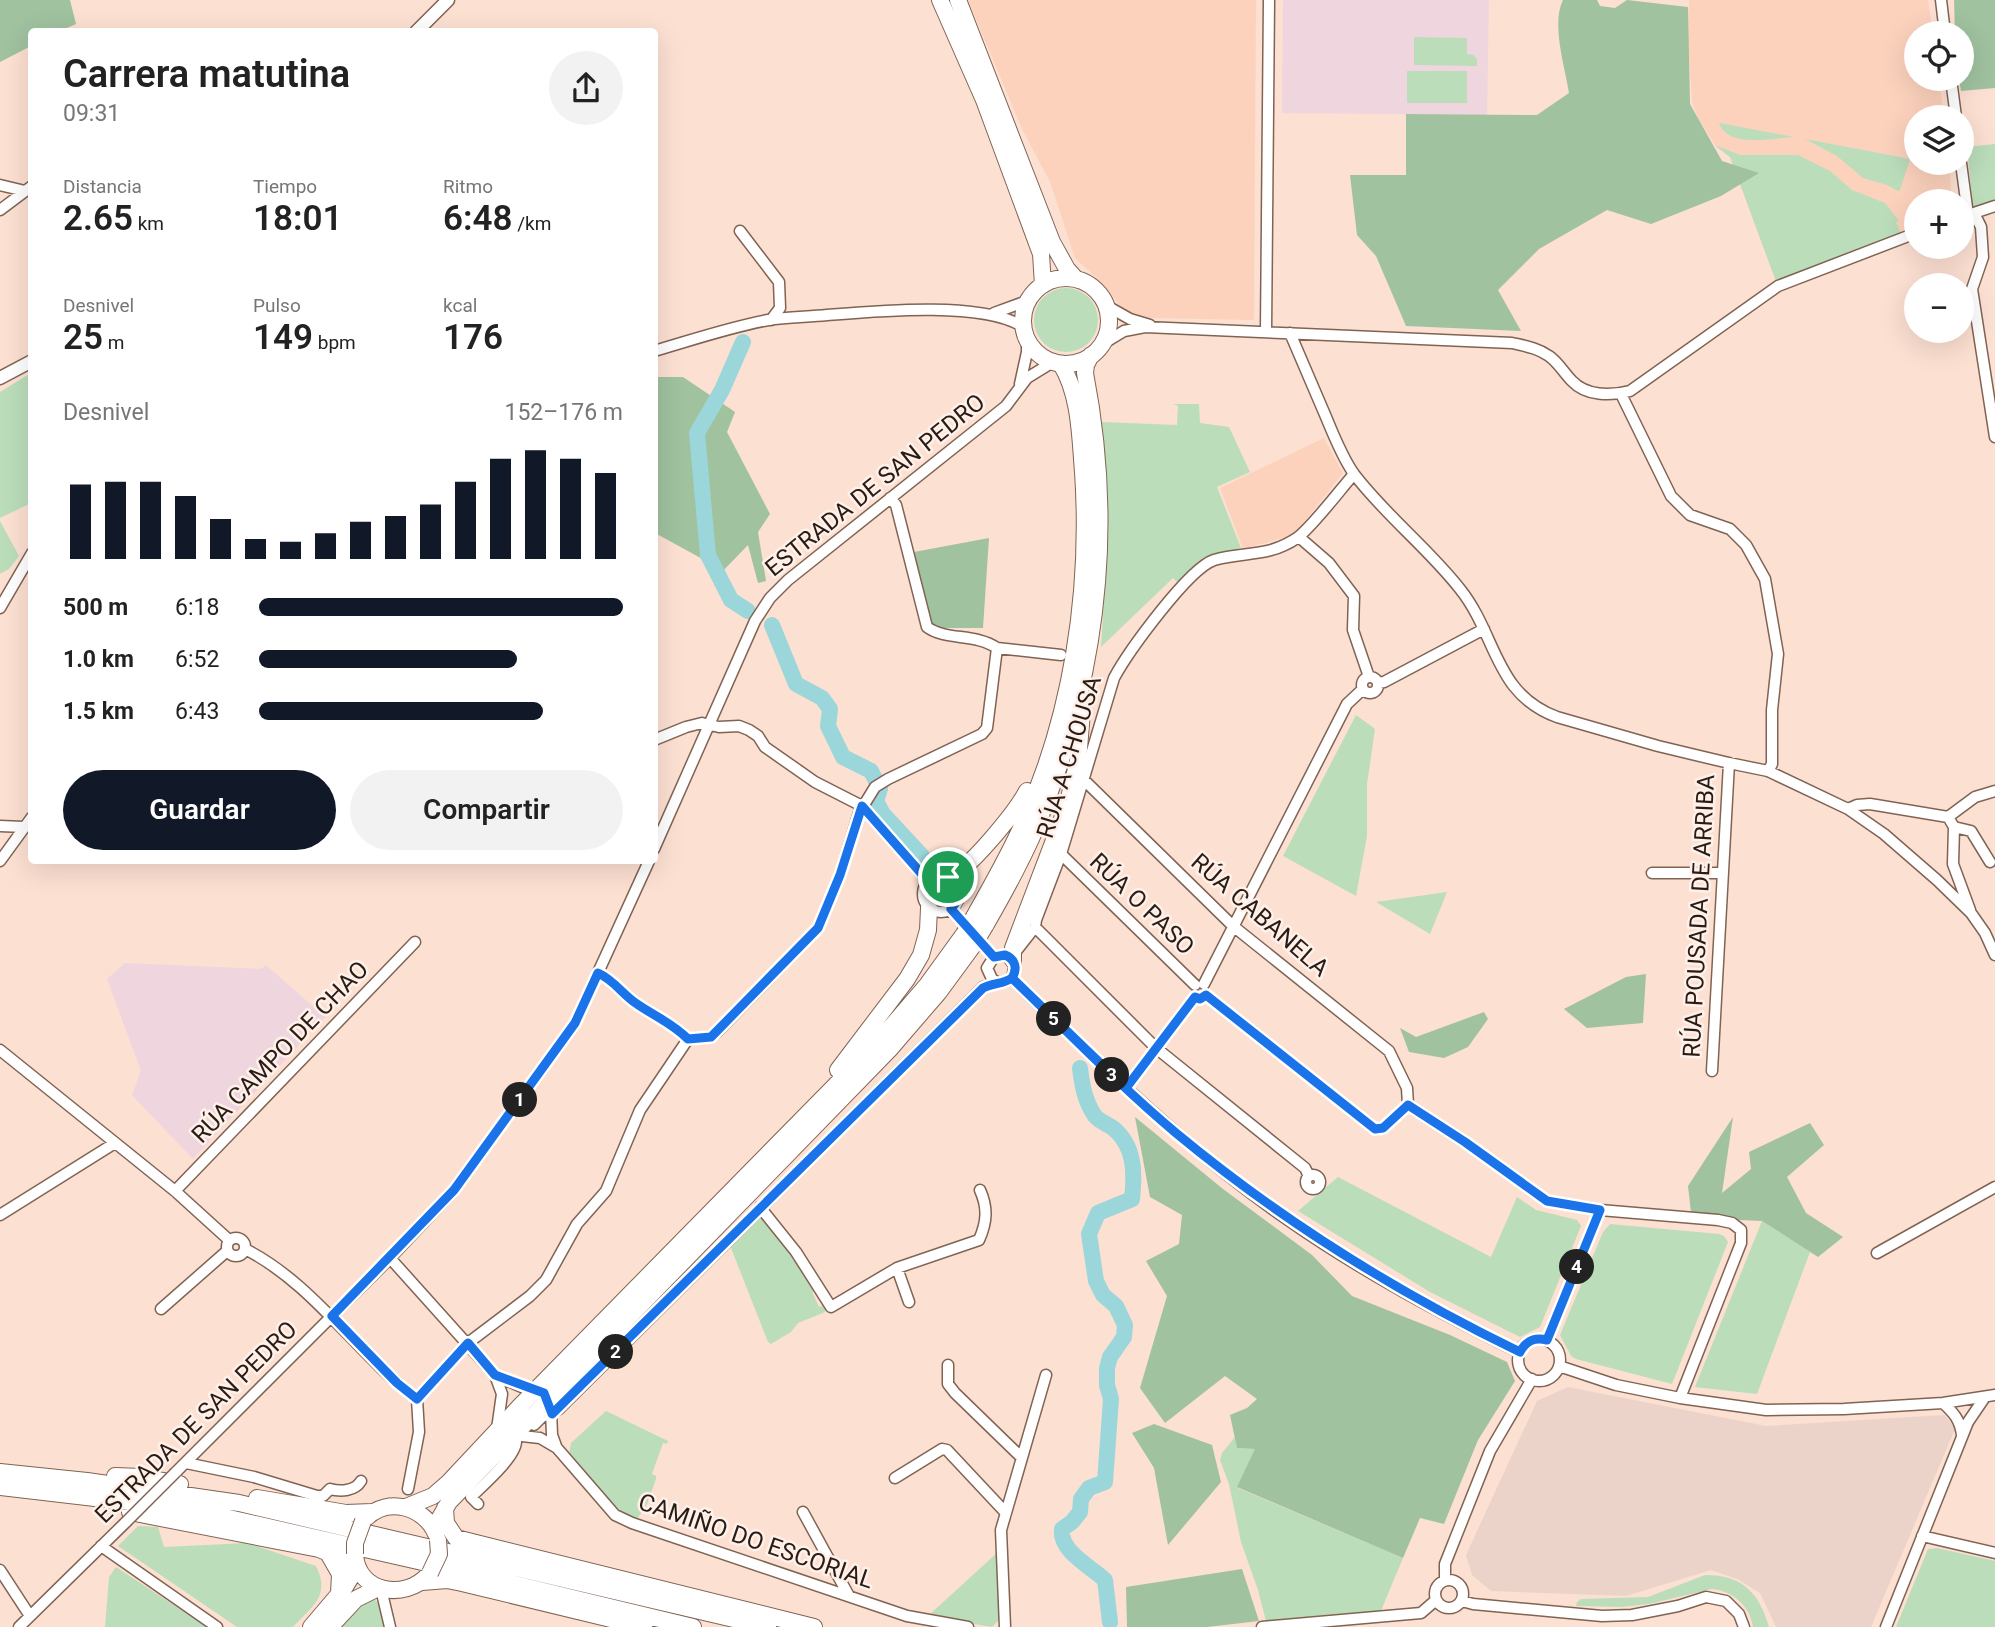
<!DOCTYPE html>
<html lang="es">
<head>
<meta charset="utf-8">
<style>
	:root { --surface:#fff; --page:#f2f2f2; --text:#222; --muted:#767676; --accent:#111827 }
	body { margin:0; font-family:Roboto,sans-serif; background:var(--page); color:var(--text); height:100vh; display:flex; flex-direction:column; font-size:26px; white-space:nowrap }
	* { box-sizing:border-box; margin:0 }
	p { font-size:23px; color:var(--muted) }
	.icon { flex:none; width:38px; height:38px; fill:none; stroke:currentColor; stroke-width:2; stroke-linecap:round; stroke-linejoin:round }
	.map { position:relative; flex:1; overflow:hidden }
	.panel { position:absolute; left:28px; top:28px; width:630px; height:836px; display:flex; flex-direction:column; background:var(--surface); border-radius:7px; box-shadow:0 7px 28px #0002 }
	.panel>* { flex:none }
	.tools { position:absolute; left:1904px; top:21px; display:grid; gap:14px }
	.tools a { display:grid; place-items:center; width:70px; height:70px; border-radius:50%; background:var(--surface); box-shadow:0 7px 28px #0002; font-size:35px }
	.pin { position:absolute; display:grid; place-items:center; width:60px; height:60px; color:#fff; margin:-30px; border:4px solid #fff; border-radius:50%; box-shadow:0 2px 7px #0007 }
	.km { position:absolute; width:35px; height:35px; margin:-18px; border-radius:50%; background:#222; color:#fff; font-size:19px; line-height:35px; text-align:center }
	.round { display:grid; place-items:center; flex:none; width:74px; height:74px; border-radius:37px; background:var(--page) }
	.headline { display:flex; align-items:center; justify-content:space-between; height:119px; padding:0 35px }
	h1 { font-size:38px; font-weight:600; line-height:52px }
	.figures { display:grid; grid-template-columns:repeat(3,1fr); gap:10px; height:119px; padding:7px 35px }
	.figures div { display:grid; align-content:center }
	.figures b { font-size:35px; font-weight:600 }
	.figures small { font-size:19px; font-weight:400 }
	.figures p { font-size:19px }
	.chart { height:196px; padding:14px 35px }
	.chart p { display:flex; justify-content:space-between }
	.chart svg { width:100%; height:126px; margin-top:7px; stroke:var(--accent); stroke-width:6 }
	.action { display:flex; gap:14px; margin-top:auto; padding:14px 35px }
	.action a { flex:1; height:80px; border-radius:42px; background:var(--accent); color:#fff; font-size:28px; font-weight:600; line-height:80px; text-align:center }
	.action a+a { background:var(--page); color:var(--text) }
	ul { padding:0 35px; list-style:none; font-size:23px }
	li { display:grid; grid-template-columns:112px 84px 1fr; align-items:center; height:52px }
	li i { height:18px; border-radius:9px; background:var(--accent) }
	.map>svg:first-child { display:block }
</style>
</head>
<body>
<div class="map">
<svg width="1995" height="1627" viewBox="0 0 1995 1627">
	<rect width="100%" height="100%" fill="#fce0d2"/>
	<path fill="#ebd3c9" d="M1568,1387L1766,1426L1945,1415L1955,1429L1871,1627H1776L1760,1593L1737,1579L1711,1570L1626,1596L1491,1591L1472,1575L1466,1555L1537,1401Z"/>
	<path fill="#fcd2bd" d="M968,0H1256L1254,320L1148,318L1124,311L1101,282L1075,258L1050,182L1022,129Z
		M1689,0H1928L1933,33H1916V79H1939L1944,117H1916V163H1950L1951,201H1916V225L1901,232L1902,236L1777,284L1730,157L1717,148L1699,120L1692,102L1688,39Z
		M1324,438L1343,473L1294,535L1243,549L1220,488Z"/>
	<path fill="#efd5dd" d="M1283,0H1489L1487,115L1282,113Z
		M125,963L261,969L266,965L325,1017L193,1159L132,1095L141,1071L107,979Z"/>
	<path fill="#bbddba" d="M1414,37L1467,38V54L1473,55L1477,59V66L1414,65Z
		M1407,71H1467V103H1407Z
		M1719,123L1794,137C1772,138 1729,149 1719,123Z
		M1805,139L1910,159L1900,190L1898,191L1887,185L1863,178L1837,156Z
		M1995,144V200L1973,208L1967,147Z
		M1715,145L1740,155H1798L1830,171L1852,190L1885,203L1899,221L1896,222L1902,236L1777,284L1730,157Z
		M1034 320a32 32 0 1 1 64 0a32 32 0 1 1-64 0Z
		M31,373V503L0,518V392Z
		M1173,404H1199L1200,423L1229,427L1250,472L1217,487L1241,548L1207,556L1177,582L1173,578L1101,647L1108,538L1101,422L1177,425L1178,406Z
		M0,521L19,556L9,569L0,574Z
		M1356,715L1375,729L1367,784V836L1356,896L1283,856Z
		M1447,892L1430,934L1376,902Z
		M1338,1177L1491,1257L1517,1197L1536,1210L1577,1220L1581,1226L1540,1327L1520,1337L1430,1292L1298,1211Z
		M757,1216L765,1218L813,1284V1294L819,1307L825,1305V1312L798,1323L791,1332L771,1344L768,1342L731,1248V1242Z
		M1762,1221L1810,1252L1757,1394L1695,1387Z
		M1610,1224L1719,1234L1724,1236L1728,1242L1672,1384L1576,1359L1571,1356L1560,1335L1603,1232Z
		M606,1411L668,1441L667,1444L663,1443L652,1474L656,1476V1479L647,1504L637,1519L613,1506L569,1455L571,1443Z
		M1235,1437L1237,1448L1256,1449L1238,1488L1403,1558L1380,1613L1269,1623L1266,1621L1258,1590L1241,1542L1229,1484L1220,1460L1222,1453Z
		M138,1526L158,1527L164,1547L247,1543L316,1566C331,1596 312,1606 293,1627H237L118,1546Z
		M1937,1548L1995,1561V1627H1896L1928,1549Z
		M998,1552L997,1566L999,1620L992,1627L928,1616Z
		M116,1567L207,1627H105L109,1577Z
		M1705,1575C1743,1575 1759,1593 1769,1627H1753C1750,1606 1733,1591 1712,1589L1649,1604L1621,1607L1576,1606L1577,1602L1581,1599L1648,1597Z
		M374,1599C382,1605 384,1617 384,1627H339L357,1607Z"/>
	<path fill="#a0c29f" d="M0,0H70L76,24L60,31L32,32L31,46L0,62Z
		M1563,0H1597L1600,6L1615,8L1627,0L1688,7L1690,104L1722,161L1759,173L1721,196L1651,224L1607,210L1539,249L1498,290L1521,331L1406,326L1376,256L1357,235L1350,175H1406V114L1537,115L1569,93C1565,67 1551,24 1563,0Z
		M1954,0H1995V88L1961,91L1959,79H1962V33H1955Z
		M655,377H683L735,412L727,432L770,514L758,532L766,581L758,583L748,545L717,577L708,562L655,533Z
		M989,538L983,628H944L931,624L914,552Z
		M1646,974L1643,1023L1587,1028L1564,1009L1626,977Z
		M1484,1012L1488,1019L1468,1047L1444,1058L1409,1052L1400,1028L1416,1037Z
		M1135,1117L1223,1189L1312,1255L1352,1296L1450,1335L1507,1362L1515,1381L1478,1440L1444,1524L1420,1518L1403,1558L1237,1487L1255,1449L1237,1448L1230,1415L1247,1408L1257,1399L1225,1376L1165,1423L1140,1388L1167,1296L1146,1261L1179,1244L1182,1215L1150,1197Z
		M1733,1117L1722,1193L1751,1169L1749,1152L1810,1123L1824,1145L1787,1177L1806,1213L1843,1237L1818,1257L1762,1221L1739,1220L1691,1212L1688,1186Z
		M1154,1424L1212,1445L1221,1482L1168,1545L1154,1468L1132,1433Z
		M1242,1569L1259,1621L1207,1627H1127L1126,1587Z"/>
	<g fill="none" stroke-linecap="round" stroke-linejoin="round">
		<path stroke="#9bd6da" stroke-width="16" d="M743,342L722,390L697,433L708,555L731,600L748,611
			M772,625L796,684L822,698L830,709L828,726L843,757L871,771L875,779
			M880,789L876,801L883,814L922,856
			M1080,1068C1082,1085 1085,1102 1095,1116C1099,1121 1107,1124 1113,1128C1135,1146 1135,1173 1132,1199L1098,1213L1089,1234L1096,1281L1103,1295L1116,1306L1125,1325L1124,1337L1110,1357L1107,1368V1385L1111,1399L1105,1482L1089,1488L1081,1499L1080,1512L1072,1522L1062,1529C1059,1551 1090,1566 1105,1580L1110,1622"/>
		<g stroke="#806353" stroke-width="13">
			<path id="minor" d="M1941,0L1945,33
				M1951,79L1956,117
				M1961,163L1968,215L1977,219L1981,227L1983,257L1972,289L1995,437
				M0,185L25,191
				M0,210L32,186
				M1965,216L1995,206
				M740,231L779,282L780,308L771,320
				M1107,306L1130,319L1150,325
				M994,313L1027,301
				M1266,331L1269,0
				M1290,333C1302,361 1314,389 1326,417C1334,436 1342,457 1354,474C1386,516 1428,548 1460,589C1497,635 1494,694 1557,717L1658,746L1729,763L1768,771L1848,809L1884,834L1937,880L1971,913L1985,933L1995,955
				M1101,345L1124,331L1145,327L1512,343C1525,346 1538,348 1549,356C1558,362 1564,373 1572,381C1586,396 1610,396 1630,391L1778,286L1916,233
				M654,351C692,340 730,327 768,320C787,317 807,317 827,315C876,311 981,301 1022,326
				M1020,384L1027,352V340
				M1621,394L1671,496L1690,515L1730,529L1746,545L1765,579L1778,654L1772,710V764L1768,771
				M1299,537L1329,563L1354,596L1353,630L1369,677
				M0,608L32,553
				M997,648L1061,655
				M1362 685a8 8 0 1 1 16 0a8 8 0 1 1-16 0Z
				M1378,683L1384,682L1484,629
				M654,740L686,727L702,723L719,727L739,726L749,730L758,736L765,747L815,782L862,806L928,881
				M1084,780L1233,926L1389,1051L1407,1088L1408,1105L1383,1128L1375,1129L1206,995
				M1848,809L1857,805L1870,804L1948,817L1954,827L1953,864L1970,910
				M1948,817L1975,797L1995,791
				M0,826L24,827
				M1954,827L1971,831L1990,862
				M654,849L755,621L770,598L788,580L1006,406L1027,378L1053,362
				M1061,854L1195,985
				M0,861L32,817
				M1652,873H1723
				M923 894a18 18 0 1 1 36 0a18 18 0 1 1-36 0Z
				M951,909L994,957
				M1017,950L1035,927
				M598,973C613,980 623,995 637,1004C656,1017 672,1023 688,1039
				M1012,978C1033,1000 1055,1020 1077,1041C1143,1106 1212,1167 1288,1220C1361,1271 1440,1313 1519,1352
				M1204,984L1347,704L1363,689
				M0,1050L175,1191L229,1240
				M1712,1071L1729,763
				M1126,1088L1195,997
				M1408,1105L1465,1142L1547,1201L1600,1210L1718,1220L1732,1223L1741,1230V1243L1680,1398
				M1306 1182a7 7 0 1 1 14 0a7 7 0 1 1-14 0Z
				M1309,1176L1305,1168L1156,1048L1035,927L1036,920L1061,854L1114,678C1128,652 1188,569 1214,560C1245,551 1267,558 1297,538C1312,527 1340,490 1354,474
				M175,1191L415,942
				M760,1207L796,1252L831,1307L897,1268L979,1240C987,1222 988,1208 980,1190
				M0,1215L115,1143
				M227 1247a9 9 0 1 1 18 0a9 9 0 1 1-18 0Z
				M245,1249C314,1284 356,1353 417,1399L419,1432L408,1489
				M1877,1253L1995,1187
				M390,1258L495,1375L502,1394L497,1429
				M897,1268L909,1302
				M161,1309L227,1251
				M1518 1360a21 21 0 1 1 42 0a21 21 0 1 1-42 0Z
				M1547,1340L1600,1210
				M948,1365V1384L955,1393L1021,1457
				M1559,1366L1616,1385L1680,1398L1766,1410L1844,1409L1943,1403L1995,1395
				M495,1375L522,1387L540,1391
				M417,1399L468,1343L530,1296L546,1280L577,1224L606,1191L640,1110L688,1039L711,1037L718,1031L818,928L840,875L859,813L875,787L888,779L982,734L987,728L997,648C975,633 946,641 927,627L896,505L890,498
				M1943,1403C1954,1413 1960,1420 1962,1435
				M551,1410L552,1435L556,1446
				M534,1425L542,1417L559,1409L983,987C993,983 1004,984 1012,978L1015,964L1005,955L994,957L987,968L992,979L997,982
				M522,1436L540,1438L557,1448L615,1515L632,1523L907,1616L968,1627
				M186,1463L254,1477L317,1496H323L330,1489C341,1492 355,1491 361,1481
				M176,1472L390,1258L454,1190L575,1023L649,861
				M895,1478L942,1449L947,1450L1006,1513
				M478,1504L471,1497C482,1486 517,1456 516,1441
				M803,1512L849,1596
				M1922,1536L1995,1553
				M101,1546L217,1627
				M0,1570L30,1616
				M1435 1594a14 14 0 1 1 28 0a14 14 0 1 1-28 0Z
				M1445,1580V1564L1490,1451L1532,1379
				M381,1589L390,1627
				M1462,1601L1473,1604L1602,1616L1632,1615L1678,1606L1706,1597L1726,1601L1739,1614L1744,1627
				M19,1627L126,1522
				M1005,1627L1001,1530L1046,1375
				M1262,1627L1421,1613L1436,1600
				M1886,1627L1968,1422L1985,1397"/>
		</g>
		<g stroke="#806353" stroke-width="15">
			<path id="major" d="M416,32L448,0
				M0,378L32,361"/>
		</g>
		<g stroke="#806353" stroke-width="18">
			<path id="highway" d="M940,0L984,100L1041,254L1043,285
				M958,0L1052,242L1067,269L1075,278
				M1023 321a43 43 0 1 1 86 0a43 43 0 1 1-86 0Z
				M948,877C967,873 1017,810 1027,791
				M974,917C990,888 1007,859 1021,828C1072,718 1091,592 1083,472C1080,436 1080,395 1061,364
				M985,926C1003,895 1020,864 1034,832C1097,684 1116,532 1085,373L1086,365L1091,355
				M1013,960V948L1067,806L1078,761L1082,711
				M838,1070L907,979L921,955L928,930L929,908
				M0,1472L87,1481L239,1503L768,1627
				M115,1476L142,1477L180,1484
				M0,1487L189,1509L440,1566L693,1627
				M257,1498L346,1513L372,1512
				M406,1507L433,1496L449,1482L523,1403L878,1042L927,985L964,934
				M445,1508L446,1523L456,1538L814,1627
				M130,1512L319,1549L356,1564
				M366,1518C388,1496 425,1507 436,1534
				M434,1528L449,1502L889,1050L939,992L975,943
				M328,1553L340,1574L339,1594
				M355,1554C357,1593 405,1601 428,1575
				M422,1582L447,1580L462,1583L644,1627
				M311,1627L345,1587L357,1567
				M330,1627L356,1599L378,1588"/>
		</g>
		<use href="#minor" stroke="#fff" stroke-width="10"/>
		<use href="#major" stroke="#fff" stroke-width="12"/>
		<use href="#highway" stroke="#fff" stroke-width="16"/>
		<g stroke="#806353" stroke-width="13" stroke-linecap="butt">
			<path id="minor-bridge" d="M126,1522L176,1472"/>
		</g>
		<g stroke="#806353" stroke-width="18" stroke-linecap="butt">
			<path id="highway-bridge" d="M964,934L974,917
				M975,943L985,926
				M355,1554V1543L363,1521
				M430,1573L439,1554L438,1540"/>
		</g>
		<use href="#minor-bridge" stroke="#fff" stroke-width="10"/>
		<use href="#highway-bridge" stroke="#fff" stroke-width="16"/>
	</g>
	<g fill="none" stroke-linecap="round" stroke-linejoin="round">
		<g stroke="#fff" stroke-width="14">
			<path id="route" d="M948,877L941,876L928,881L862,806L840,875L818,928L711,1037L688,1039C672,1023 656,1017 637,1004C623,995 614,980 598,973L575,1023L454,1190L332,1316L397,1383L417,1399L468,1343L495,1375L544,1393L552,1414L983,988C993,983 1004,984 1012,978L1126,1088L1195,997L1200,999L1206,995L1375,1129L1383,1128L1408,1105L1465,1142L1547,1201L1600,1210L1547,1340C1534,1337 1526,1341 1520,1352C1396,1292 1282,1221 1176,1133C1120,1086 1068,1032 1015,981L1012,978C1018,968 1015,959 1005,955L994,957L951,909C961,898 960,885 948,877"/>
		</g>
		<use href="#route" stroke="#1a73e8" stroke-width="9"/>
	</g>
	<g text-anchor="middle" stroke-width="5" stroke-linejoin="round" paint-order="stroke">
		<g font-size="24" fill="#281c15" stroke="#fff1ea">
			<text transform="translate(875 485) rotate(-39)" y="8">ESTRADA DE SAN PEDRO</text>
			<text transform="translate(1069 757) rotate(-73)" y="8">RÚA A CHOUSA</text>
			<text transform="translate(1142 904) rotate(44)" y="8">RÚA O PASO</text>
			<text transform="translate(1260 915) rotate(41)" y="8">RÚA CABANELA</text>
			<text transform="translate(1699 916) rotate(-87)" y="8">RÚA POUSADA DE ARRIBA</text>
			<text transform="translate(280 1052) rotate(-46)" y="8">RÚA CAMPO DE CHAO</text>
			<text transform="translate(196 1422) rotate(-45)" y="8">ESTRADA DE SAN PEDRO</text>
			<text transform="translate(756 1541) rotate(19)" y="8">CAMIÑO DO ESCORIAL</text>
		</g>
	</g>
</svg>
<div class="tools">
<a><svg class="icon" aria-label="locate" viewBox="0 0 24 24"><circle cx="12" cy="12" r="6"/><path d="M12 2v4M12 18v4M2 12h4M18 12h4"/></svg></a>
<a><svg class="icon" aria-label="layers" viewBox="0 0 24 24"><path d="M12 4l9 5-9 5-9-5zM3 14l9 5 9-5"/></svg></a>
<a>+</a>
<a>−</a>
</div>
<div class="pin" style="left:948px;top:877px;background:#1e9e55"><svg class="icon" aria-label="arrive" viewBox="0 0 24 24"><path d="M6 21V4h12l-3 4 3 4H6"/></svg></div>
<b class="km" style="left:520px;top:1100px">1</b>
<b class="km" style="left:616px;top:1352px">2</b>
<b class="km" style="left:1112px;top:1075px">3</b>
<b class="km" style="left:1577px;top:1267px">4</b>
<b class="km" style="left:1054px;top:1019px">5</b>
<section class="panel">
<div class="headline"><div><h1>Carrera matutina</h1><p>09:31</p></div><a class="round"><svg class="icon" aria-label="share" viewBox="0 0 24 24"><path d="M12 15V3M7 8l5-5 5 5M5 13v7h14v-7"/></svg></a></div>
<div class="figures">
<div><p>Distancia</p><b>2.65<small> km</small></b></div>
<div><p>Tiempo</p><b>18:01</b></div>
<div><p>Ritmo</p><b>6:48<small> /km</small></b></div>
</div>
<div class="figures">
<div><p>Desnivel</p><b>25<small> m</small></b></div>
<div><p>Pulso</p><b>149<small> bpm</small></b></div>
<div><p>kcal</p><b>176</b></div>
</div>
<div class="chart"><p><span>Desnivel</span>152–176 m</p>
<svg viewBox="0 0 160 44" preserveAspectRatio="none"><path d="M5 44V18M15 44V17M25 44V17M35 44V22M45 44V30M55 44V37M65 44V38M75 44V35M85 44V31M95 44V29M105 44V25M115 44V17M125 44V9M135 44V6M145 44V9M155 44V14"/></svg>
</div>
<ul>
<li><b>500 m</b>6:18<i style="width:100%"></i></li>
<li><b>1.0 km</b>6:52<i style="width:71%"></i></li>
<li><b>1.5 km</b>6:43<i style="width:78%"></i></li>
</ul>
<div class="action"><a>Guardar</a><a>Compartir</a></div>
</section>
</div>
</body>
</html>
